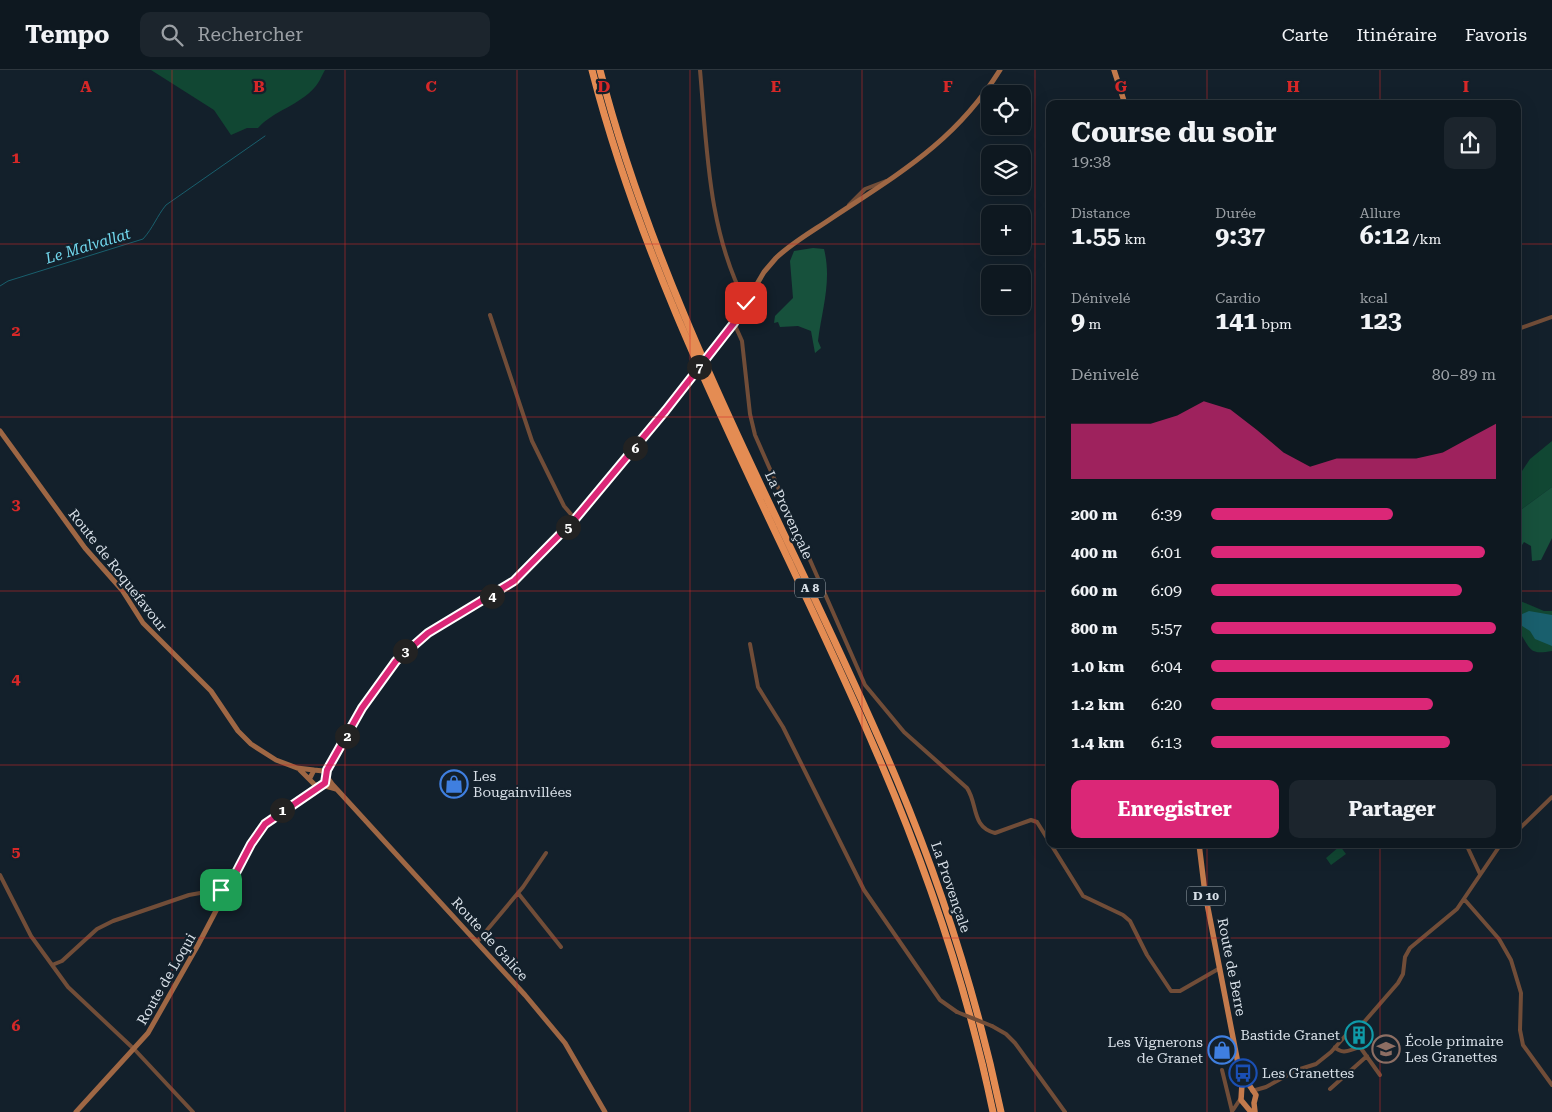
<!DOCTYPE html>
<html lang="fr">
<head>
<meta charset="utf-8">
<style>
	:root { --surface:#0e1820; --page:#1c252d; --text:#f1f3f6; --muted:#9ba0a5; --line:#2e373e; --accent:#db2777 }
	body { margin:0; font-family:"Roboto Serif",serif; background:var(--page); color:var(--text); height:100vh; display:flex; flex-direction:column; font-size:19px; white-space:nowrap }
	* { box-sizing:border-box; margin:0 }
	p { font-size:16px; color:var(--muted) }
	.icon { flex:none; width:28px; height:28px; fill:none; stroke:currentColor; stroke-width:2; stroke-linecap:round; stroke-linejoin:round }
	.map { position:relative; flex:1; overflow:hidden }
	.panel { position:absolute; left:1046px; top:30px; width:475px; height:748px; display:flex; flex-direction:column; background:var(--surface); border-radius:10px; box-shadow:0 5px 20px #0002,0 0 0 1px var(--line) }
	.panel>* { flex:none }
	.buttons { position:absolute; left:981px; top:15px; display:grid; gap:10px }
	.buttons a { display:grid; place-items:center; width:50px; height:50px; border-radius:10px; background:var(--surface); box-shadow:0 5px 20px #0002,0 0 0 1px var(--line); font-size:25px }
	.pin { position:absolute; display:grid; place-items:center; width:42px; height:42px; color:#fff; margin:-21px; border-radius:10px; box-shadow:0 2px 8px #0006 }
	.km { position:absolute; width:25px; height:25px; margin:-12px; border-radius:50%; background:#222; color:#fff; font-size:14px; line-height:25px; text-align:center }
	.round { display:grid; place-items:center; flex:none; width:52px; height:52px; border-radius:10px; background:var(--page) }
	.head { display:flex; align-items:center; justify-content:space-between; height:85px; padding:0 25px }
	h1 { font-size:28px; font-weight:700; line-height:38px }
	.figures { display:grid; grid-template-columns:repeat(3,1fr); gap:8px; height:85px; padding:5px 25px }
	.figures div { display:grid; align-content:center }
	.figures b { font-size:25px; font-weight:700 }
	.figures small { font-size:14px; font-weight:400 }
	.figures p { font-size:14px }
	.chart { height:140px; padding:10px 25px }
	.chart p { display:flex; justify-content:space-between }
	.chart svg { width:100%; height:90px; margin-top:5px; fill:var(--accent); opacity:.7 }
	.cta { display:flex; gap:10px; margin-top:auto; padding:10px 25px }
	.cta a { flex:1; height:58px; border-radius:10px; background:var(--accent); color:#fff; font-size:20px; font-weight:700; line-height:58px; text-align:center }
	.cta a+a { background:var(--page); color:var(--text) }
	ul { padding:0 25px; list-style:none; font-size:16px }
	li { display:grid; grid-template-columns:80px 60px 1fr; align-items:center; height:38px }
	li i { height:12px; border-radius:6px; background:var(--accent) }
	header { display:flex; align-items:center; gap:30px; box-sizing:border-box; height:70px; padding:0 25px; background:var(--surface); border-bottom:1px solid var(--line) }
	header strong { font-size:24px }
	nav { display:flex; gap:28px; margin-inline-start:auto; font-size:18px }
	.search { width:350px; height:45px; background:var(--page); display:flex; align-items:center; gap:12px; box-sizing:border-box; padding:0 18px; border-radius:10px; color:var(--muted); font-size:19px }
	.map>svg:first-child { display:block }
</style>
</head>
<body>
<header>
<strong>Tempo</strong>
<div class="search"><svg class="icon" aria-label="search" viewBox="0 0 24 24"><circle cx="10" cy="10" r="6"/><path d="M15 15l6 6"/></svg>Rechercher</div>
<nav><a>Carte</a><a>Itinéraire</a><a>Favoris</a></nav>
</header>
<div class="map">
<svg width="1552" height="1042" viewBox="0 0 1552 1042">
	<rect width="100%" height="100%" fill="#13202b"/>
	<path fill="#114733" d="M151,0H325C322,5 319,13 315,17C300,35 273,41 258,58H247L231,65L214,40Z
		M1552,371V417L1518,442V407L1530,389Z
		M1518,530L1544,541H1552V581C1530,585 1531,580 1520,563L1518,562Z
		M1340,776L1346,784L1331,795L1326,788Z"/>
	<path fill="#17513c" d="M813,178L824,179C832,211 822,239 818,271L821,278L815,283L811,261L798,256L780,257L778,252L774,253L775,246L793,228L790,191L794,181Z
		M1552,417V468L1541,490L1532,491L1531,476L1524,472L1518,481V442Z"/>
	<path fill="#195f6d" d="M1529,541L1552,545V576L1535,569L1530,561L1519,554L1520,545Z"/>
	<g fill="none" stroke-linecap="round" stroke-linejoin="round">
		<path stroke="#195f6d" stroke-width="1" d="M0,216L8,211L143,169C153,158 157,146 166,135L265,66"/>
		<path stroke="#714d38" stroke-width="4" d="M700,0C707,78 708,162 746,233
			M849,135L865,119L886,111
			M490,245L532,371L564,436L575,449
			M734,253L742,271L750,344L755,365L865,615L904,662L967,718C978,734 971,757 995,763L1031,750L1037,752L1083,826L1123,845L1130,851L1147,885L1171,921H1180L1220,898
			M1518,259L1552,247
			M750,574L758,617L783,657L864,820L940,930L957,942
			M1518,760L1552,727
			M1466,774L1480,804
			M0,805L31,866L68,917L135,980L193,1042
			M518,823L561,877
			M1464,829L1499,869L1511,890L1521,923L1520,960L1523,975L1552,1015
			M477,872L523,817L546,783
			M52,895L62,891L97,859L113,851L189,825L228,818
			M992,956L1006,964L1015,973L1065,1042
			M1335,977C1343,986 1351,979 1360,977L1380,1005
			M1222,1000L1232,1041
			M1330,1019L1367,986
			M1252,1021L1266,1017L1297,1000L1316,994L1331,982L1347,964L1365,951L1398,913L1403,904L1405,887L1410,878L1457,839L1501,774
			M1233,1040L1241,1028"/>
		<path stroke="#9f6744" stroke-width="5" d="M711,282L734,253L764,202L776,188C793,172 813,161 832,148C900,103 956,71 1000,0
			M0,361L85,478L122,520L143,553L211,621L238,661L251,674L276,690L297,698L314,700
			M300,700L315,715H322L336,719
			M326,703L371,623L401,585L428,563L514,511L576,448L691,307
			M310,708L314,700L323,701L332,714L525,925L565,973L605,1042
			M76,1042L148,963L198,875L251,774L265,754L318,716"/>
		<path stroke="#c37a4c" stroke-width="5.5" d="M1114,0L1125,34
			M1199,774L1205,823L1242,1014L1241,1030L1251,1042
			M1243,1006L1256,1025L1254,1033L1255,1042"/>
		<path stroke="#e48c53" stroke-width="7" d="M592,0C654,240 778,453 875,679C926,796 967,916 993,1042
			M600,0C664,250 797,473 897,710C942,817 977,928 1001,1042"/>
		<path stroke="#714d38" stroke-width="4" d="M957,942L992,956"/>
		<path stroke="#9f6744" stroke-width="5" d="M691,307L711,282"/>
	</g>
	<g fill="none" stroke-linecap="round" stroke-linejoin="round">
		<g stroke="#fff" stroke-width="10">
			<path id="route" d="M221,820L228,818L251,774L265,754L325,713L327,700L362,638L396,591L428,563L514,511L576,448L666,340L734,253L746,233"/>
		</g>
		<use href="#route" stroke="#db2777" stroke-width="6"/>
	</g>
	<path fill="none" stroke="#d62828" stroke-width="1" stroke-opacity="0.55" d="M172,0V1042M345,0V1042M517,0V1042M690,0V1042M862,0V1042M1035,0V1042M1207,0V34M1380,0V34M0,174H990M1022,174H1050M1518,174H1552M0,347H1050M1518,347H1552M0,521H1050M1518,521H1552M0,695H1050M1518,695H1552M1207,774V1042M1380,774V1042M0,868H1552"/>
	<defs>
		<g id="shop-ring" transform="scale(1.4375)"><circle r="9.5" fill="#13202b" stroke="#3f7fe0" stroke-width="1.5"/><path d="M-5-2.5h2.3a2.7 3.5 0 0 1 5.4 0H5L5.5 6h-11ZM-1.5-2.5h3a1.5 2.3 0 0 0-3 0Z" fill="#3f7fe0"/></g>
		<g id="building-ring" transform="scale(1.4375)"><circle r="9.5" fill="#13202b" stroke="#0f9aa8" stroke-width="1.5"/><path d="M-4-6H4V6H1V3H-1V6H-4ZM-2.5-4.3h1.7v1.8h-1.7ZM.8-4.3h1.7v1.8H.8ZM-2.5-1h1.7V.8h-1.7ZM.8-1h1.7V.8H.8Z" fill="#0f9aa8"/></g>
		<g id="school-ring" transform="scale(1.4375)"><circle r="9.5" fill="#13202b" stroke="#8d6e63" stroke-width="1.5"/><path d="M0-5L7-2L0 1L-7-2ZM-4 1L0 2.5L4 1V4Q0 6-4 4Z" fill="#8d6e63"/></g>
		<g id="bus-ring" transform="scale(1.4375)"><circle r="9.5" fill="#13202b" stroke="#1a4fb4" stroke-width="1.5"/><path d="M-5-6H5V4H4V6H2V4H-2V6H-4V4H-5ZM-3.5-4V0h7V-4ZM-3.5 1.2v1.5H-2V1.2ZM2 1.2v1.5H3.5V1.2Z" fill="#1a4fb4"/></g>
	</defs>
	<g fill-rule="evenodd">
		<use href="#shop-ring" x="454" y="714"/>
		<use href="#building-ring" x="1359" y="965"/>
		<use href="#school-ring" x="1386" y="979"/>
		<use href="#shop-ring" x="1222" y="980"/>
		<use href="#bus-ring" x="1243" y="1003"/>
	</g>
	<g text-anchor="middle" stroke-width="4.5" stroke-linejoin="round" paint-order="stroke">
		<g fill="#13202b" stroke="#9ca6af" stroke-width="1">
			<rect x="795" y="508.5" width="30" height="19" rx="4"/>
			<rect x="1187" y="816.5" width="38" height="19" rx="4"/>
		</g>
		<g font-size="12" font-weight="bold" fill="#d7dfe7">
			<text x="810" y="522">A 8</text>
			<text x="1206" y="830">D 10</text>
		</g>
		<g font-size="14" fill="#d7dfe7" stroke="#13202b">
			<text transform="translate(789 445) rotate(65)" y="5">La Provençale</text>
			<text transform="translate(118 500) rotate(52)" y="5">Route de Roquefavour</text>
			<text transform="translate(951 817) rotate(71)" y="5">La Provençale</text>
			<text transform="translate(490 869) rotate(48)" y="5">Route de Galice</text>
			<text transform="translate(1232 897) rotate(79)" y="5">Route de Berre</text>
			<text transform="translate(166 909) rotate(-60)" y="5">Route de Loqui</text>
		</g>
		<g font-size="14" fill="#d7dfe7" stroke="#13202b" text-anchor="start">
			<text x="473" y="711">Les<tspan x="473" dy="16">Bougainvillées</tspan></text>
			<text x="1340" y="970" text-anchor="end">Bastide Granet</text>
			<text x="1405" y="976">École primaire<tspan x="1405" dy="16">Les Granettes</tspan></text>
			<text x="1203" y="977" text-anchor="end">Les Vignerons<tspan x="1203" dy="16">de Granet</tspan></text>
			<text x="1262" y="1008">Les Granettes</text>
		</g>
		<g font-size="15" font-style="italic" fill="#72d9ef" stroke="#13202b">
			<text transform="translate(88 176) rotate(-17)" y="5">Le Malvallat</text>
		</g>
	</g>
	<g font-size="16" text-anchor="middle" font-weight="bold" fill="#d62828" stroke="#13202b" stroke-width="4.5" stroke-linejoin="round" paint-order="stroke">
		<text x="86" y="22">A</text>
		<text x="259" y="22">B</text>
		<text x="431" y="22">C</text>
		<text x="604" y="22">D</text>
		<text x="776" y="22">E</text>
		<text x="948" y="22">F</text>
		<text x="1121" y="22">G</text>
		<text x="1293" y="22">H</text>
		<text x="1466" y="22">I</text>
		<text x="16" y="93">1</text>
		<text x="16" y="266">2</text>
		<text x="16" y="440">3</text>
		<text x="16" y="614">4</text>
		<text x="16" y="787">5</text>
		<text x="16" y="961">6</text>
	</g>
</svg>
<div class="buttons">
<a><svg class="icon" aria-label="locate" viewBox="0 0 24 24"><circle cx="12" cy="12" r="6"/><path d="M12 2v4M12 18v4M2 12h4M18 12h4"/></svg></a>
<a><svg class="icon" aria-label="layers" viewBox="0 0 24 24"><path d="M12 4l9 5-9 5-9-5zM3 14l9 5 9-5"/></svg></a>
<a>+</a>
<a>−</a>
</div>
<div class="pin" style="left:221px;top:820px;background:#1e9e55"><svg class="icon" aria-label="arrive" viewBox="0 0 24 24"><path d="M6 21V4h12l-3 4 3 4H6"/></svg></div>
<div class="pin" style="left:746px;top:233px;background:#d93025"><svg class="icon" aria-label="check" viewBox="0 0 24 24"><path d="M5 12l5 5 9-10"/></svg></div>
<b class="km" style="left:282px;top:740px">1</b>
<b class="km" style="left:347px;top:666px">2</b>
<b class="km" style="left:405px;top:581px">3</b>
<b class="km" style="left:492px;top:526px">4</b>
<b class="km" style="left:568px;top:457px">5</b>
<b class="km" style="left:635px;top:378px">6</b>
<b class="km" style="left:699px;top:297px">7</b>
<section class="panel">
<div class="head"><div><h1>Course du soir</h1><p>19:38</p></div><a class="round"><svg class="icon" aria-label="share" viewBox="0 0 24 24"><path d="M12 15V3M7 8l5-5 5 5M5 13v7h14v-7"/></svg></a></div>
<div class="figures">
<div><p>Distance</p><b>1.55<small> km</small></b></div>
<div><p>Durée</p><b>9:37</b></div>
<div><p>Allure</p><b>6:12<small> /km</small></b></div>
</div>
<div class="figures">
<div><p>Dénivelé</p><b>9<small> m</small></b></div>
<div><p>Cardio</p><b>141<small> bpm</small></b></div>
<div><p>kcal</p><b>123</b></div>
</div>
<div class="chart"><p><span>Dénivelé</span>80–89 m</p>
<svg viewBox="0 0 160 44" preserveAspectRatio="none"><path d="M0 44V17L10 17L20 17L30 17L40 13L50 6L60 10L70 20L80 31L90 38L100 34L110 34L120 34L130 34L140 31L150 24L160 17V44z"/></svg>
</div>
<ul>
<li><b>200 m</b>6:39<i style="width:64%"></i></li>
<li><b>400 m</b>6:01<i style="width:96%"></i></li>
<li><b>600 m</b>6:09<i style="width:88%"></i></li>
<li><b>800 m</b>5:57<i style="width:100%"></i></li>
<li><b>1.0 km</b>6:04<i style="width:92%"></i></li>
<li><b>1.2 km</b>6:20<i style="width:78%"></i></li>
<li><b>1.4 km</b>6:13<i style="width:84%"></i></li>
</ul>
<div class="cta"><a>Enregistrer</a><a>Partager</a></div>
</section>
</div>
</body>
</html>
